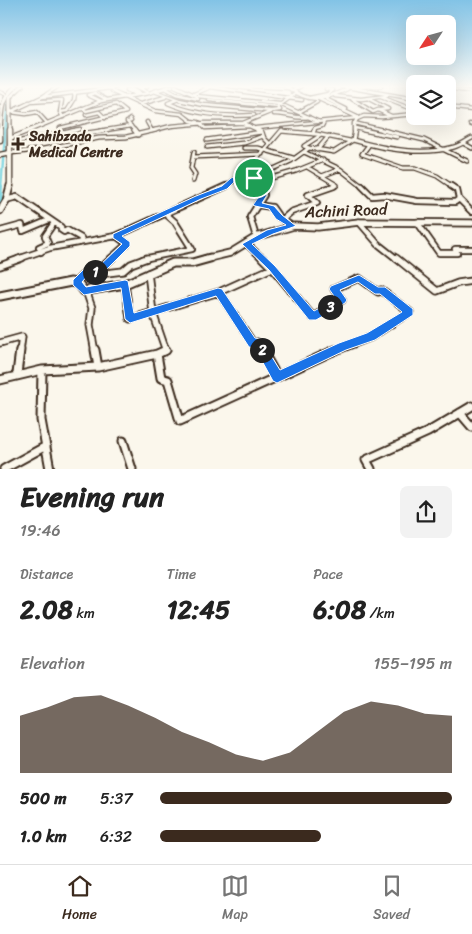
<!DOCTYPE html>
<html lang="en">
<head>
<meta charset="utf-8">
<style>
	:root { --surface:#fff; --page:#f2f2f2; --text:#222; --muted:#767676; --line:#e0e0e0; --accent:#3b2a1e }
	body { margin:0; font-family:Sriracha,sans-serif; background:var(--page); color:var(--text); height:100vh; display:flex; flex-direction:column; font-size:19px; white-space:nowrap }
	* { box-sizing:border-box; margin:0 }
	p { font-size:16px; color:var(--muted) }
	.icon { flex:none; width:28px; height:28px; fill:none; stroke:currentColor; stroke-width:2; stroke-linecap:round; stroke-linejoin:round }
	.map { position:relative; height:469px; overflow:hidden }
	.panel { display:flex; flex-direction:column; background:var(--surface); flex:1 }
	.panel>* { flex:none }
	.needle { width:32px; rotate:234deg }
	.fabs { position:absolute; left:406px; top:15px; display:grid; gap:10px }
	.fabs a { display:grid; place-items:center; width:50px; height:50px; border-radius:8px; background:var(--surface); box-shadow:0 5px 20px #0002; font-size:25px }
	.pin { position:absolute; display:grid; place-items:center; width:42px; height:42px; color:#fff; margin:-21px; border:2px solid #fff; border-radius:50%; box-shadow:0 1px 5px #0007 }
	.km { position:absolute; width:25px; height:25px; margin:-12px; border-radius:50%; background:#222; color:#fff; font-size:14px; line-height:25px; text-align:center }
	.round { display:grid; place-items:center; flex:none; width:52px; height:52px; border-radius:8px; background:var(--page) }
	.headline { display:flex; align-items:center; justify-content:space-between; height:85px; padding:0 20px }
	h1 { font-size:28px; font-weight:700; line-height:38px }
	.metrics { display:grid; grid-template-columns:repeat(3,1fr); gap:8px; height:85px; padding:5px 20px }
	.metrics div { display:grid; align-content:center }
	.metrics b { font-size:25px; font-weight:700 }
	.metrics small { font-size:14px; font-weight:400 }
	.metrics p { font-size:14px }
	.chart { height:140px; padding:10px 20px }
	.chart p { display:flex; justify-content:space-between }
	.chart svg { width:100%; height:90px; margin-top:5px; fill:var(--accent); opacity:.7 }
	ul { padding:0 20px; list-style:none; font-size:16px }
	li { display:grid; grid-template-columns:80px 60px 1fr; align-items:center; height:38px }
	li i { height:12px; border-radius:6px; background:var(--accent) }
	.menu { display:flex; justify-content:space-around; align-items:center; height:70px; border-top:1px solid var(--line); background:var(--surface); font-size:14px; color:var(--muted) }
	.menu a { display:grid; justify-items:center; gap:2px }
	.menu .on { color:var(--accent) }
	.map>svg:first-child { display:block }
</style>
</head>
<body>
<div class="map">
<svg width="472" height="469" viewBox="0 0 472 469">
	<rect width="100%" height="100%" fill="#fbf7ec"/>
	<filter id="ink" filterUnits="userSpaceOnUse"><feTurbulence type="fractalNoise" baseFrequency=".02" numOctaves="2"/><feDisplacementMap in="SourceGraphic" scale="10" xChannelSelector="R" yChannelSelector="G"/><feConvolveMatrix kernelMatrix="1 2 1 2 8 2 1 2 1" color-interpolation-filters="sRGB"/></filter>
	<g filter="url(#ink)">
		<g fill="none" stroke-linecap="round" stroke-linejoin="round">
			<path stroke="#89d9e3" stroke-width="2.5" d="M1,187L8,96"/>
			<path stroke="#89d9e3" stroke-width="4" d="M0,201L1,186"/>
			<g stroke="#3b2a1e" stroke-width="5">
				<path id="minor-far4" d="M59,86L42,97L110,88L113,92L155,111L182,114L191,121L198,122
					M110,86V88L116,86
					M136,86L149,93L154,91L179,100L204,105L271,111L280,110L277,107L295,94
					M175,86L197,96L280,104L319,122
					M203,86L302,100
					M252,86L288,88
					M286,86C310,104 321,101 347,89
					M341,86L415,99
					M410,86L415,89
					M351,87L381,86
					M140,88L147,86
					M165,88L176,94L198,99
					M448,88L472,92
					M154,91L172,86
					M292,91L301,86
					M0,92L5,94
					M194,94L208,88
					M138,95L127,90L131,89L141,94
					M335,96L361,99L387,96
					M381,97L409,108L415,107
					M309,98L328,94L332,90L326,89
					M319,99L357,117
					M326,99L346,109L344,111
					M352,99L373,112L378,110L391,116
					M369,99L388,109L379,110
					M176,100L168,103C195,115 225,117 254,115
					M209,100L278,107
					M101,101L88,95L95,93L107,100
					M29,102L62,100L60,112L63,117
					M141,104L165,97
					M448,107L472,110
					M12,111L42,97
					M11,112L26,114L37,112L47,123
					M60,112L67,111L74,100L75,93
					M299,112L317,102
					M274,114C286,113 296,120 309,117
					M86,115L99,112L105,118
					M130,119L131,121L127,122L135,131
					M147,122L152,131
					M200,123L205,128L250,126
					M243,123L260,131
					M354,123L387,131
					M470,124L472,125
					M256,128L357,118
					M355,128L369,131
					M28,131L101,101L149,93
					M62,131L60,128L126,112L116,104L86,111L82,108
					M71,131L80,129
					M100,131L131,126
					M151,131L171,126L205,123H243L270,112
					M314,131L315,128L322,126L324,122
					M354,131V124L357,119L364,116L382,117L415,114"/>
			</g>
			<g stroke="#3b2a1e" stroke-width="5.5">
				<path id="minor-far3" d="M134,130L138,135
					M363,130L397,137
					M382,130L424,140L467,161
					M281,131L316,134L350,141
					M63,133L77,130
					M313,134L314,130
					M11,138L31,130
					M89,140L87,133L107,130
					M207,140L262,132
					M353,140C384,149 423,156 454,147C461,145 466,141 472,138
					M10,143L63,133L61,130
					M463,143L472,148
					M270,144L282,130
					M368,146L362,154L403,168H415L437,176L453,187
					M207,147L244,143L263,136
					M244,148H258L293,158
					M309,148L304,146L321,135
					M317,150L329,136
					M304,152L340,169L363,187
					M10,153L38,150L99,138L126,137L156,130
					M193,157L262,154
					M307,167L337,185L330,187
					M247,176V170L270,144L264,138L262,132L257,130
					M322,176L340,169
					M254,178L291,161L309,148L334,152L353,140L355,130
					M193,181L195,174L191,168L194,152
					M261,181L296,171L323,160
					M225,187C239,175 243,176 261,181L262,187"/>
			</g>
			<g stroke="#3b2a1e" stroke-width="8">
				<path id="minor-far2" d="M362,186L372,196L384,195L417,201L455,202L459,199
					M451,186L457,190L459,199L472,212
					M6,200L17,197L61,227V230L64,232L67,230L81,238V242
					M257,205L272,207L279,217L292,226
					M283,219L291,212L317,203L308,195L334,186
					M359,222L378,244L397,259
					M417,222L439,253H457L455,249H472
					M0,231L22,225L23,231L49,220
					M256,237L250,217L264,195L262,186
					M246,243L263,259
					M41,252L39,247L48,243L45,236L54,223
					M18,259L50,248L116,236L226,186
					M110,259L127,244L116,236
					M143,259L192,249L175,222L166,214"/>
			</g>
			<g stroke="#3b2a1e" stroke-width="9">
				<path id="minor-far1" d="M262,258L272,268
					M396,258L437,291L458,283L472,281
					M0,266L22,258
					M97,272L112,258
					M148,273L153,313L166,351L164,352
					M76,282L87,271L107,273L123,271L131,264L147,258
					M125,284L130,319L219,292
					M86,291L92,308L90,325L95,352
					M0,343L22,337L20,352
					M263,352L257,342L253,343L219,292L272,268L313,317L342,300L334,289L359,278L378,292L381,290L410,312L371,337L333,352"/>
			</g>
			<g stroke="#3b2a1e" stroke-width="11">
				<path id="minor" d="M95,350L98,367
					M262,350L277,377
					M157,354L166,350
					M42,370L41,420L50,469
					M17,374L20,350
					M277,377L335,350
					M0,380L42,370L98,367L157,354L161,378L168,380L180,421L277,377
					M460,413L472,427
					M123,441L132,469
					M4,469L46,446
					M371,469L366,460L428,432L472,406"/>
			</g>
			<g stroke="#3b2a1e" stroke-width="5.5">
				<path id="major-far3" d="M0,131C2,109 0,100 16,86
					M10,131V97L22,86"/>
			</g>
			<g stroke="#3b2a1e" stroke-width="7">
				<path id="major-far2" d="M10,130V187
					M0,140V130
					M0,155L10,153"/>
			</g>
			<g stroke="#3b2a1e" stroke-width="9">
				<path id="major-far1" d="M0,211L6,201L10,186
					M205,259L230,253L256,237L294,226L318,227L359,222L472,223"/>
			</g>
			<g stroke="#3b2a1e" stroke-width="11">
				<path id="major" d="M0,296L71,282L79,284L84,291L125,284L173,263H192L210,258"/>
			</g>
			<use href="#minor-far4" stroke="#fbf7ec" stroke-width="2.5"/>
			<use href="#minor-far3" stroke="#fbf7ec" stroke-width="3"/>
			<use href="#minor-far2" stroke="#fbf7ec" stroke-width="4.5"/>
			<use href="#minor-far1" stroke="#fbf7ec" stroke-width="5.5"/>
			<use href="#minor" stroke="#fbf7ec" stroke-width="7"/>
			<use href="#major-far3" stroke="#fbf7ec" stroke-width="3"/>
			<use href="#major-far2" stroke="#fbf7ec" stroke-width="4.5"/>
			<use href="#major-far1" stroke="#fbf7ec" stroke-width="5.5"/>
			<use href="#major" stroke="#fbf7ec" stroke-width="7"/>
		</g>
	</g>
	<linearGradient id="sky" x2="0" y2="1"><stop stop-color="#82c3e6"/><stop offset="0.57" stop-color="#fdfbf6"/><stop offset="1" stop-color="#fdfbf6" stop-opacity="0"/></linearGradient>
	<rect width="472" height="152" fill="url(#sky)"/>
	<path fill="#1a73e8" stroke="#fff" fill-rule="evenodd" d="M244,174L263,179L267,195L262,203L274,206L282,215L296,226L273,234L252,244L275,266L314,311L336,299L329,289L331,286L359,275L378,287H385L413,309V315L375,340L346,350L277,383L273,381L255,348L249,347L216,296L130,323L125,319L121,288L84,295L73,285V280L84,269H96L122,244L113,238V234L196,196L222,186L231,178ZM244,178L258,182L260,195L253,205L255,206L269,209L276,219L286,225L267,230L242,244L269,270L309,320H316L345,303L347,300L340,290L358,282L375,294H380L402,312L367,333L339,343L280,370L261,339L255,338L222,289L218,288L134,313L128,281L125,280L86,287L82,282L89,274L101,275L130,246V242L122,236L201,199L227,189L235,181Z"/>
	<path fill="#3b2a1e" stroke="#fbf7ec" stroke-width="2" d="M15.5 136.5h5v5h5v5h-5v5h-5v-5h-5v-5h5z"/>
	<g text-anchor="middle" stroke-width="4.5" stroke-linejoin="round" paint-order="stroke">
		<g font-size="14" font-weight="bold" fill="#3b2a1e" stroke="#fbf7ec" text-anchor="start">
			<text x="29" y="141">Sahibzada<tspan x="29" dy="16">Medical Centre</tspan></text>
		</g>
		<g font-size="16" fill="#3b2a1e" stroke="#fbf7ec">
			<text transform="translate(346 210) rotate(-2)" y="6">Achini Road</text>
		</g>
	</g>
</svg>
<div class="fabs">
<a><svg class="needle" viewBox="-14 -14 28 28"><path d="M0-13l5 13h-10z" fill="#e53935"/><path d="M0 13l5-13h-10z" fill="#767676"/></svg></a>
<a><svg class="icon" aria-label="layers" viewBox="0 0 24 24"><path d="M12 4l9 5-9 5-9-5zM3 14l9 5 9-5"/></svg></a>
</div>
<div class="pin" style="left:254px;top:178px;background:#1e9e55"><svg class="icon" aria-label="arrive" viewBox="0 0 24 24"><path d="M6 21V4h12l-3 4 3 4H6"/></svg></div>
<b class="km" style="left:95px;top:272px">1</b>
<b class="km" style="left:262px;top:350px">2</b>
<b class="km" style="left:330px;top:307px">3</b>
</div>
<section class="panel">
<div class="headline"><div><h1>Evening run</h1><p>19:46</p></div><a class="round"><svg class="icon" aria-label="share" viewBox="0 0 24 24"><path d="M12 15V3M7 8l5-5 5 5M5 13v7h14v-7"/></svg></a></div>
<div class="metrics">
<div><p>Distance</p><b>2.08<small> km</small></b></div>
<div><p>Time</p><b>12:45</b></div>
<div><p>Pace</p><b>6:08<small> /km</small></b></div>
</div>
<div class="chart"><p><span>Elevation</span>155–195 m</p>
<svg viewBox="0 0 160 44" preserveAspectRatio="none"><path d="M0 44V16L10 12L20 7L30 6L40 11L50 17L60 24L70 29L80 35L90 38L100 34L110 24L120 14L130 9L140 11L150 15L160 16V44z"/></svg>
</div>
<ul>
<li><b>500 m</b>5:37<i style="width:100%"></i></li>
<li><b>1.0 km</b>6:32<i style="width:55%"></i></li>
</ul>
</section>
<nav class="menu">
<a class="on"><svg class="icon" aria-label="home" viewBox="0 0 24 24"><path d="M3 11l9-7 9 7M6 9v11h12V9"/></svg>Home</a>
<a><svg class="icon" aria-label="map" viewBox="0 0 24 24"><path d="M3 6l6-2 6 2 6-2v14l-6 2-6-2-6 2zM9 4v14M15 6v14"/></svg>Map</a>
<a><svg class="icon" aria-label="saved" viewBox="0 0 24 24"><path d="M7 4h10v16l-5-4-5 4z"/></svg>Saved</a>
</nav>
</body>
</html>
